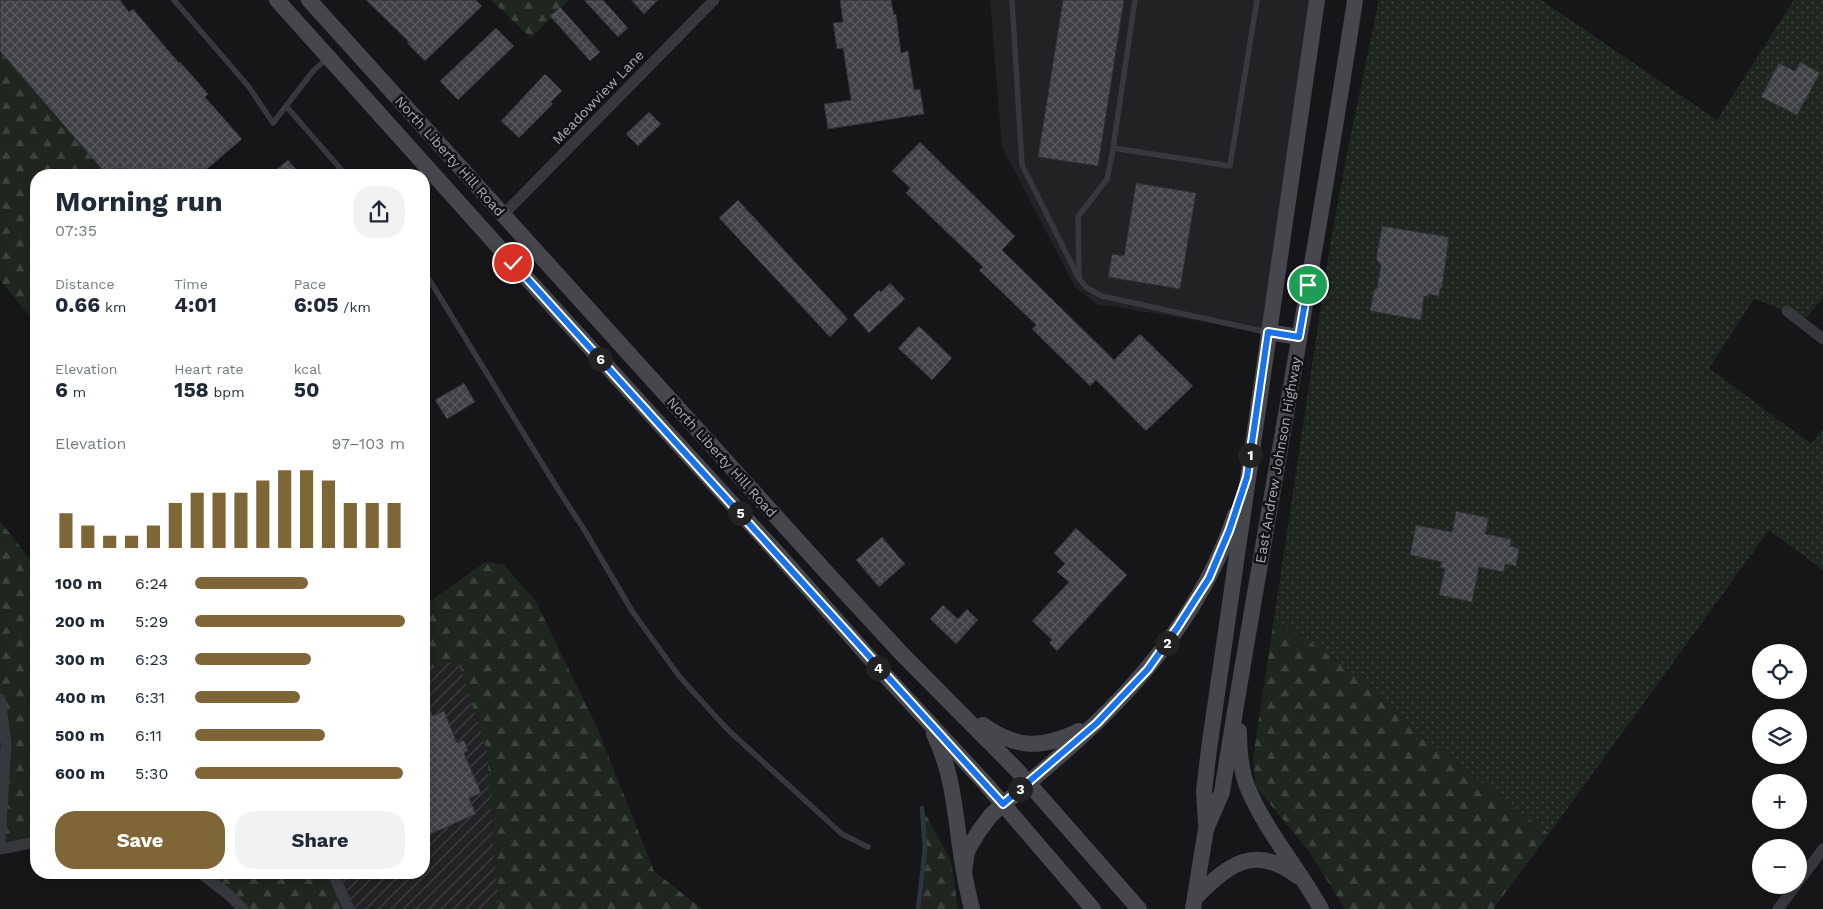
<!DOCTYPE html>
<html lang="en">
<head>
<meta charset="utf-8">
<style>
	:root { --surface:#fff; --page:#f2f2f3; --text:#1f2937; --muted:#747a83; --accent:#7e6636 }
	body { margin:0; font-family:"Work Sans",sans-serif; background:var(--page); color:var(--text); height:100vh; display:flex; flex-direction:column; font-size:19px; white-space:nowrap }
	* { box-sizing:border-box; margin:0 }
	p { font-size:16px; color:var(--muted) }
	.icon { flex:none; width:28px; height:28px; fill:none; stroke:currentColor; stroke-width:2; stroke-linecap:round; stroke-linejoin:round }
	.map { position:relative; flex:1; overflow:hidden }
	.panel { position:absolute; left:30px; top:169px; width:400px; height:710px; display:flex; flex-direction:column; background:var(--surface); border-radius:20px; box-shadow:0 2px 8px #0003 }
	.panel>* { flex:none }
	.tools { position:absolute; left:1752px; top:644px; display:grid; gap:10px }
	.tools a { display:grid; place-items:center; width:55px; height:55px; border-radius:50%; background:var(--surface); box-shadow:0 2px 8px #0003; font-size:25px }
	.pin { position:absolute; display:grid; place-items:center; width:42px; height:42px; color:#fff; margin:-21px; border:2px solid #fff; border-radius:50%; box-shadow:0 1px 5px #0007 }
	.km { position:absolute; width:25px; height:25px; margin:-12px; border-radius:50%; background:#222; color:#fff; font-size:14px; line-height:25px; text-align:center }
	.round { display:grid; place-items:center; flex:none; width:52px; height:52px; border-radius:20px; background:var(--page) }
	.head { display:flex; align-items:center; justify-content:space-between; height:85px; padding:0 25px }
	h1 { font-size:28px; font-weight:700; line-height:38px }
	.stats { display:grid; grid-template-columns:repeat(3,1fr); gap:8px; height:85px; padding:5px 25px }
	.stats div { display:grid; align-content:center }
	.stats b { font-size:21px; font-weight:700 }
	.stats small { font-size:14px; font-weight:400 }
	.stats p { font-size:14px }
	.chart { height:140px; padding:10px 25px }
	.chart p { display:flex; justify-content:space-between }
	.chart svg { width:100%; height:90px; margin-top:5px; stroke:var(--accent); stroke-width:6 }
	.primary-button { display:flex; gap:10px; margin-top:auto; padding:10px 25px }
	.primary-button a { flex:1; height:58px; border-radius:20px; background:var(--accent); color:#fff; font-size:20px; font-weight:700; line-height:58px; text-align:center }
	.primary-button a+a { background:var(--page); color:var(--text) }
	ul { padding:0 25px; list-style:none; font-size:16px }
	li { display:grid; grid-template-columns:80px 60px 1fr; align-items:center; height:38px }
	li i { height:12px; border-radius:6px; background:var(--accent) }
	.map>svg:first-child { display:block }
</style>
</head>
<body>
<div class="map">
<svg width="1823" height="909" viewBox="0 0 1823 909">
	<defs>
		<pattern id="industrial-furrows" width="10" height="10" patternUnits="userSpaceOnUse" patternTransform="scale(1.25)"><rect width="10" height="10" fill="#222225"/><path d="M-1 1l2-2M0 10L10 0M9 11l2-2" fill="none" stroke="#3f3f43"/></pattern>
		<pattern id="grass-dots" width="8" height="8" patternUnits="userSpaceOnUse" patternTransform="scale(1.25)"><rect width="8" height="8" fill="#1e261f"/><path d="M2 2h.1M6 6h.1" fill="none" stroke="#3c433d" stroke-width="1.8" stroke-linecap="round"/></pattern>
		<pattern id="forest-firs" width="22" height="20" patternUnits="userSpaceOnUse" patternTransform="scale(1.25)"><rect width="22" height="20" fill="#1e261f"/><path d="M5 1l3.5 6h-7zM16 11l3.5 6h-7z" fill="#3c433d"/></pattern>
		<pattern id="building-cross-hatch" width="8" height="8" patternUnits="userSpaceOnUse" patternTransform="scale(1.25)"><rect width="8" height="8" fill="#404145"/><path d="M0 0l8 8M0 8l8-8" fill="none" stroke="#595a5e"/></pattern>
	</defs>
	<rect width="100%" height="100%" fill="#161618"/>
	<path fill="#222225" d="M990,0H1317L1268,332L1096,304L1075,287L1002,147Z"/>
	<path fill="url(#industrial-furrows)" d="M458,659L487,751L494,849L499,902L485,909H349L332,873L424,872V670Z"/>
	<path fill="url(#grass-dots)" d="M1379,0H1541L1717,120L1794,0H1823V298L1806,318L1754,299L1709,368L1811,444L1823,430V570L1769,530L1549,834L1414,730L1355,675L1323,651L1274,619L1330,246L1346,158Z"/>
	<path fill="url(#forest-firs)" d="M491,0H569L531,38Z
		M0,51L107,175H36V324L0,280Z
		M0,521L36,567V842L0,849L6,744L0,699Z
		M485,562L503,564L535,600L596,725L654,871L702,909H485L499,902L494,849L487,751L458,660L424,670V604L429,602Z
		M1274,619L1323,651L1355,675L1414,730L1549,834L1493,909H1345L1308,850L1256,787L1253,758Z
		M922,808L951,861L958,909H918L925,849Z
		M199,873H332L347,903L341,909H243Z"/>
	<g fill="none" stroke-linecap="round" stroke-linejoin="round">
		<path stroke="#2c353c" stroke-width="4.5" d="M918,909L925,849L922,808"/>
	</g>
	<path fill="url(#building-cross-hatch)" stroke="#303034" d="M0,0H120L129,12L133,9L179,63L180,62L197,81L208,94L205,97L242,139L200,175H107L0,51Z
		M366,0H476L482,6L425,61L407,43L409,42Z
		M584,0H603L628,28L618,37Z
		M631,0H658L644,14Z
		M840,0H891L894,15L896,14L901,53L908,51L914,90L920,89L924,114L828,129L824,104L851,100L843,48L837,49L833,23L843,22Z
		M1063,0H1124L1098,166L1038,157Z
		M560,7L600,52L590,61L550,16Z
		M496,28L514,46L458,100L440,81Z
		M1800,62L1820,73L1797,115L1761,97L1779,63L1795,71Z
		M545,74L562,91L551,102L553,104L519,138L501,121Z
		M649,112L661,124L638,146L626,134Z
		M920,142L1015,236L1002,250L1114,360L1140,334L1193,386L1146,431L1096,380L1090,386L1032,329L1036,325L979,270L983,267L906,193L910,188L892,171Z
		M288,160L301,175H270Z
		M1136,183L1196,193L1180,289L1108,277L1112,254L1124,256Z
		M738,200L848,319L830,337L719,218Z
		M1382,226L1449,237L1442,288H1440L1439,296L1428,294V297L1424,296L1421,320L1370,311L1374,290L1377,288L1381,265L1376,259Z
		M890,283L905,299L869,333L853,315L879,290L881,292Z
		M919,326L952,358L932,380L898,348Z
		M464,383L475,402L447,419L435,400Z
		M1456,511L1489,518L1485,534L1511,539L1510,546L1519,548L1516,566L1505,564L1504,572L1479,567L1472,602L1439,595L1445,568H1440L1442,562L1410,555L1416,525L1452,532Z
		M1076,528L1127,575L1057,651L1049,643L1052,640L1032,621L1069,582L1057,572L1065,564L1054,553Z
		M882,537L905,564L879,587L856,560Z
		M943,605L958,619L967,609L978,620L956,644L930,619Z
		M424,695L433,716L444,711L457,743L464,740L468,751L464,753L481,793L469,798L476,814L424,837Z"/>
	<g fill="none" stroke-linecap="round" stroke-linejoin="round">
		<path stroke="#37383d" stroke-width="5.5" d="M174,0L249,87L273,123L286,106
			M1012,0L1022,165L1079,279L1087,288L1102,296L1266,332
			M328,58L314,70L286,106L346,175
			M1113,148L1230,166L1257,0
			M424,271L559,491L585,531L632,611L679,676L727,729L842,834L868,847
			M1079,277L1078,217L1107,179L1112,155L1135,0"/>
		<path stroke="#37383d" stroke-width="11" d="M503,215L714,0
			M1787,311L1823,339
			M0,699L6,744L0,840
			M0,849L36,842
			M199,872L228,894L243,909
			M332,872L349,909
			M1799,881L1823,849
			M1778,909L1796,885"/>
		<path stroke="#45474d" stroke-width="16" d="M277,0L513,263L778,554L884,674L984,782L1093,909
			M309,0L828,574L902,654L1016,769L1139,909
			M1268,332L1299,337
			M983,725C1017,749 1041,749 1079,731
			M1239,731C1239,750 1241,773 1249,791C1268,834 1299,869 1321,909
			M934,734C956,780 955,823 964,872C966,884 969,897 972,909
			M1206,824L1204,791L1209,749L1317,0
			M964,872L967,851L979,831L991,815C1026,784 1063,755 1097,722C1157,664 1209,594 1235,515
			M1195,898C1228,865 1254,843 1297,876
			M1193,909L1206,829L1222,792C1264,527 1315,265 1355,0"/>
	</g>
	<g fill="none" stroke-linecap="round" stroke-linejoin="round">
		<g stroke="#fff" stroke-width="10">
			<path id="route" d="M513,263L1003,804L1097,723L1148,669L1177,628L1209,578L1229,531L1247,477L1268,332L1299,337L1308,285"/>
		</g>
		<use href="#route" stroke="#1a73e8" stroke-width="6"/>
	</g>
	<g text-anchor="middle" stroke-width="5" stroke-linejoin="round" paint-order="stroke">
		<g font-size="14" fill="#a8adb8" stroke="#111113">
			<text transform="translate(598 97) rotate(-46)" y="5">Meadowview Lane</text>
			<text transform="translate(450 156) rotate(48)" y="5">North Liberty Hill Road</text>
			<text transform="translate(722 457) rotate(48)" y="5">North Liberty Hill Road</text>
			<text transform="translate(1278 460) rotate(-80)" y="5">East Andrew Johnson Highway</text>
		</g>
	</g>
</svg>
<div class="tools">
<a><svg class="icon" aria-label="locate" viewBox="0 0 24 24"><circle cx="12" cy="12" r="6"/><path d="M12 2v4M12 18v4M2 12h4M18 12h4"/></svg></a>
<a><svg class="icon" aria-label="layers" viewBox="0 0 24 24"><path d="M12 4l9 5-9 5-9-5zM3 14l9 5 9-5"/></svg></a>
<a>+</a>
<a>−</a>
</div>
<div class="pin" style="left:1308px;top:285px;background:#1e9e55"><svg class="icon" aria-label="arrive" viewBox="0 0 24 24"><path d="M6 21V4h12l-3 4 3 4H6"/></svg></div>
<div class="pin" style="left:513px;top:263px;background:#d93025"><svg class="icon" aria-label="check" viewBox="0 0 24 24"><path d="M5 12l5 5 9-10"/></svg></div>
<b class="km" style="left:1250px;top:455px">1</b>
<b class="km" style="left:1167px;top:643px">2</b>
<b class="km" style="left:1020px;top:789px">3</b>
<b class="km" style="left:878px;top:668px">4</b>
<b class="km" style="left:740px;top:513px">5</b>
<b class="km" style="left:600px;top:359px">6</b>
<section class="panel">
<div class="head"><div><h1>Morning run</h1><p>07:35</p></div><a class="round"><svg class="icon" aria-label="share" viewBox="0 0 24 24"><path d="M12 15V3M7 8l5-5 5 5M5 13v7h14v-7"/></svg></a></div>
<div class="stats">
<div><p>Distance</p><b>0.66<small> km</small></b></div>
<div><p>Time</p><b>4:01</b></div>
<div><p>Pace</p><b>6:05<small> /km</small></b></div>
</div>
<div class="stats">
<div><p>Elevation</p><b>6<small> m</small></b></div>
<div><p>Heart rate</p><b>158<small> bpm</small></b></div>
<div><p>kcal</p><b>50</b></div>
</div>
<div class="chart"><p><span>Elevation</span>97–103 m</p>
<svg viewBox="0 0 160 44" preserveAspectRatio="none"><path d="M5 44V27M15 44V33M25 44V38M35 44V38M45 44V33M55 44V22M65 44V17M75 44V17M85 44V17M95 44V11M105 44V6M115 44V6M125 44V11M135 44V22M145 44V22M155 44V22"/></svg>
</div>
<ul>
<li><b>100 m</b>6:24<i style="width:54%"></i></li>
<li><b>200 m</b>5:29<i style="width:100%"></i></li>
<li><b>300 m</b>6:23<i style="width:55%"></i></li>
<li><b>400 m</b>6:31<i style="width:50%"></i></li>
<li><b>500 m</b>6:11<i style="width:62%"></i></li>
<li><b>600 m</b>5:30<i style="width:99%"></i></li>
</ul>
<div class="primary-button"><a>Save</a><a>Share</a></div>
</section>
</div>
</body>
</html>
